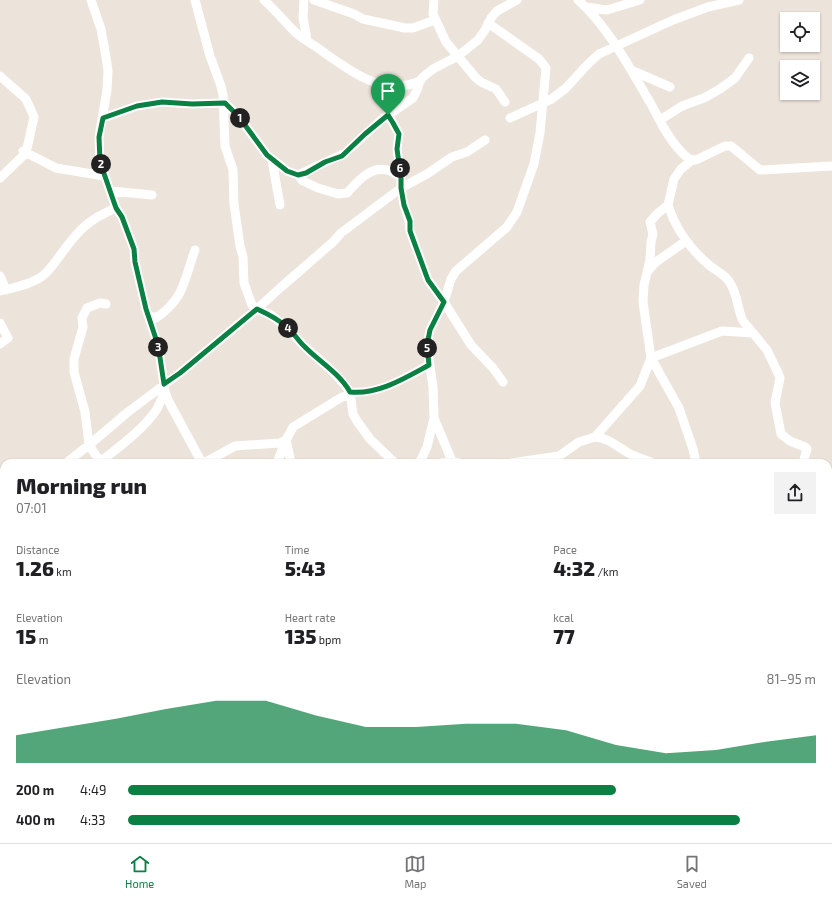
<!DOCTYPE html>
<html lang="en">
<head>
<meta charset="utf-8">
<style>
	:root { --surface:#fff; --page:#f2f2f2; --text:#202124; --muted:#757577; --line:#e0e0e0; --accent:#0b8043 }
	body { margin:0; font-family:"Exo 2",sans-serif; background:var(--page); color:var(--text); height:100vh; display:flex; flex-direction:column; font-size:15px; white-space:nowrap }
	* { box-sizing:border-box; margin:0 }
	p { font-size:13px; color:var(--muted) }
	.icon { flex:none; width:22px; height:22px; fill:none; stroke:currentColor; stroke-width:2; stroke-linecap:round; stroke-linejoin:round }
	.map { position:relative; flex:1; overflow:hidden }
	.side { position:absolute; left:0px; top:459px; width:832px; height:384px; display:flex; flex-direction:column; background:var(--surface); border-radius:12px 12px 0 0; box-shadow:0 1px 3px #0004 }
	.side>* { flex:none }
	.buttons { position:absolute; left:780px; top:12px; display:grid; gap:8px }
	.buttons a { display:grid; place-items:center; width:40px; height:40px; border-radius:0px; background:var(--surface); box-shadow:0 1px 3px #0004; font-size:20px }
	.pin { position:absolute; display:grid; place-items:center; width:34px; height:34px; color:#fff; margin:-41px -17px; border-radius:50% 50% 50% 0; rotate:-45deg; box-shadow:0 0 4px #0007 }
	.pin .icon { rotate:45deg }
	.km { position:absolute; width:20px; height:20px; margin:-10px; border-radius:50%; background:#222; color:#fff; font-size:11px; line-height:20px; text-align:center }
	.round { display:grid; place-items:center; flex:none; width:42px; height:42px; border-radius:0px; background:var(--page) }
	.headline { display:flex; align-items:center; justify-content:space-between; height:68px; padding:0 16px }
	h1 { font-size:22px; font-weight:800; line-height:30px }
	.figures { display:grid; grid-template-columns:repeat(3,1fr); gap:6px; height:68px; padding:4px 16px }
	.figures div { display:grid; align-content:center }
	.figures b { font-size:20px; font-weight:800 }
	.figures small { font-size:11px; font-weight:400 }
	.figures p { font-size:11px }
	.chart { height:112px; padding:8px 16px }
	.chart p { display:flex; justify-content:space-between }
	.chart svg { width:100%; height:72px; margin-top:4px; fill:var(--accent); opacity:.7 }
	ul { padding:0 16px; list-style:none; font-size:13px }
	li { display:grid; grid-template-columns:64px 48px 1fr; align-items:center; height:30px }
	li i { height:10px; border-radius:5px; background:var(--accent) }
	.menu { display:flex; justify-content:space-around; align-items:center; height:56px; border-top:1px solid var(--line); background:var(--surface); font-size:11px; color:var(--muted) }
	.menu a { display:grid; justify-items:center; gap:2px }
	.menu .current { color:var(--accent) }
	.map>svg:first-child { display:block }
</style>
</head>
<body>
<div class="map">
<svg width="832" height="843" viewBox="0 0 832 843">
	<rect width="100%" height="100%" fill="#ece3da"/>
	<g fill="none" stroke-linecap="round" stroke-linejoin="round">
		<path stroke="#fff" stroke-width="9" d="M91,0L101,29L106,57L108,71L107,90L99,137L100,162L116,208L122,217L134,249L135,262L146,309L155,336L159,351L165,392L169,402L202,463
			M195,0L210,56L221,86L223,95L225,146L233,170L234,204L240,246L243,257L244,283L252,305L257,309L271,315L287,328L305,347L330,369L345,385L350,392L353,414L357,421L370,439L395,463
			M264,0C275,10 284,21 294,31C302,39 313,44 322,51C350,71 383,97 420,81
			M304,0L303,17L307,40
			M314,0L354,14L363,19L405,28H413L435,20
			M434,0L433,14L446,42L476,78L481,82L496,89L505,102
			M578,0C610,29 629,67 651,104C661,123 672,146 689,159L696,160L725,146H731L760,170L832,166
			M586,7L607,10L640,0
			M631,70L670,87
			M0,76L26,99L34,117L26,153L0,178
			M388,115L393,123L399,134L397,149L401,177V188L404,205L409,221L410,231L428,280L444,302L471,345L493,368L503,382
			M103,118L137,106L162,102L192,104L225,103L239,117L267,155L287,171L298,175L303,181L318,188L338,194L347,193C358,181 372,164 390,171C394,172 397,175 401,177
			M510,118L550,100L565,89L588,64L599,54L673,20L708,7L739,0
			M660,120L682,106L704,98L720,89L735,78L749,58
			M23,151L56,168L104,176
			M272,160L280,205
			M298,175L345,153L381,120L413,98L417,90L420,81L423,77L433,69L458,56L478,40L485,30L491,18L497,11L517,0
			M111,191L152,195
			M668,205C676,230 689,248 709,265C716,271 726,275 730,283C738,295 737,309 743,321L767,350L778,373L780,378L775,403L781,434L790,441L805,447L807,449L803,463
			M648,271L656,262L686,241
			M0,276L6,290
			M0,291C13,288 29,285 41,277C49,272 55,262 61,254C78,231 87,220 116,208
			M148,315L156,318C185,298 184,280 195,250
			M0,323L8,338L0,344
			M350,392C378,395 405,378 429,365
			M434,418L452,461
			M595,437C612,439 618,448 632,455C639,458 646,460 653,463
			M100,462C119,447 144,429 157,409C160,403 162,397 165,392
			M66,463L89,445L128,412L180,373L257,309L280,288L333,242L341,233L401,188L427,174L452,157L467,152L485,140
			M101,463L89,445L85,412L74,372V359L83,327L82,318L87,308L100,303L106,304
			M204,463L235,446L280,443L286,440L291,463
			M277,463L286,440L293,427L342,397L350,395
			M418,463L421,460L427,447L434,418L433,387L427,345L430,330L444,302L451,279L456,271L507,227L517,212L534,164L540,133L546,68L539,59L488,23
			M441,463L452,461L460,463
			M511,463L559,456L579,442L595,437L640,386L651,358L643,302L644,285L650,260L651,242L653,234L650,222L657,214L668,205L674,179L681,169L692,160
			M696,463L693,449L679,408L651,358L722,331L753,333
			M0,486L3,494L1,504L4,514
			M828,560L832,568
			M0,587L4,588
			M828,706H832
			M0,725L4,722
			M157,839L171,843
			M263,839L265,843
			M374,839L375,843
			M495,839L500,843
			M201,843H205
			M347,843L354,840L363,839
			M563,843V839"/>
	</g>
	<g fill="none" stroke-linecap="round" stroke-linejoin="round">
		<g stroke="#fff" stroke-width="8">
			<path id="route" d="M162,102L192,104L225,103L239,117L267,155L287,171L298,175L306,173L325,162L342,156L365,134L388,115L393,123L399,134L397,149L401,178V188L404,205L410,221V231L428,280L444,302L430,330L427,345L429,365C405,378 378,395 350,392C340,374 320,362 306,348C299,342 294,333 287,327C278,319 268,314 257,309L180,373L164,384L159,351L155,336L146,309L135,262L134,249L122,217L116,208L100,162L99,137L103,118L137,106Z"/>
		</g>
		<use href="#route" stroke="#0b8043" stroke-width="5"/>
	</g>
</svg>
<div class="buttons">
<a><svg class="icon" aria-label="locate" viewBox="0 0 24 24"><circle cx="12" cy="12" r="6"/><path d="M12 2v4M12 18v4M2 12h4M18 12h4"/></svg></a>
<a><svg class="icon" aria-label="layers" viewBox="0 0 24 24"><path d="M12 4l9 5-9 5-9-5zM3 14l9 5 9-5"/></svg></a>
</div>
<div class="pin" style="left:388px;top:115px;background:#1e9e55"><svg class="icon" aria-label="arrive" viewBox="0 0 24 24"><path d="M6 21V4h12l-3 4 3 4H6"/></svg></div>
<b class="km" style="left:240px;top:118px">1</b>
<b class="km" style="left:101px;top:164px">2</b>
<b class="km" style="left:158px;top:347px">3</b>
<b class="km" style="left:288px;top:328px">4</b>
<b class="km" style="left:427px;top:348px">5</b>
<b class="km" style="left:400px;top:168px">6</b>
<section class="side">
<div class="headline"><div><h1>Morning run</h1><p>07:01</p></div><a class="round"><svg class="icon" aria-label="share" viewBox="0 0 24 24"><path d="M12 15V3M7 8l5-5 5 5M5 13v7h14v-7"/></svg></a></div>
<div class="figures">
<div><p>Distance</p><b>1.26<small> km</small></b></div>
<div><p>Time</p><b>5:43</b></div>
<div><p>Pace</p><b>4:32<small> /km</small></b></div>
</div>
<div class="figures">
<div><p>Elevation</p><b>15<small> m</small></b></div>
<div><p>Heart rate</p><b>135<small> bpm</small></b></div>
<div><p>kcal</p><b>77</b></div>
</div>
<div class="chart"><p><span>Elevation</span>81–95 m</p>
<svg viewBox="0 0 160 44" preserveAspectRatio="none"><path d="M0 44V27L10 22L20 17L30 11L40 6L50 6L60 15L70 22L80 22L90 20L100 20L110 24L120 33L130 38L140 36L150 31L160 27V44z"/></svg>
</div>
<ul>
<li><b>200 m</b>4:49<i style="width:71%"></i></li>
<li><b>400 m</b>4:33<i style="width:89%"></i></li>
</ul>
</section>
</div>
<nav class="menu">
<a class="current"><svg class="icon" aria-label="home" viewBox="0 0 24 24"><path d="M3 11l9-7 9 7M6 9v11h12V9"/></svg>Home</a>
<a><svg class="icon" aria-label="map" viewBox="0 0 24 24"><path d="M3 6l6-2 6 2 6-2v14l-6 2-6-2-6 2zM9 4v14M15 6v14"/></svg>Map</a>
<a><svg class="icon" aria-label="saved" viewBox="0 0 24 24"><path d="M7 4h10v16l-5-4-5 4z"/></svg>Saved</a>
</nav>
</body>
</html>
